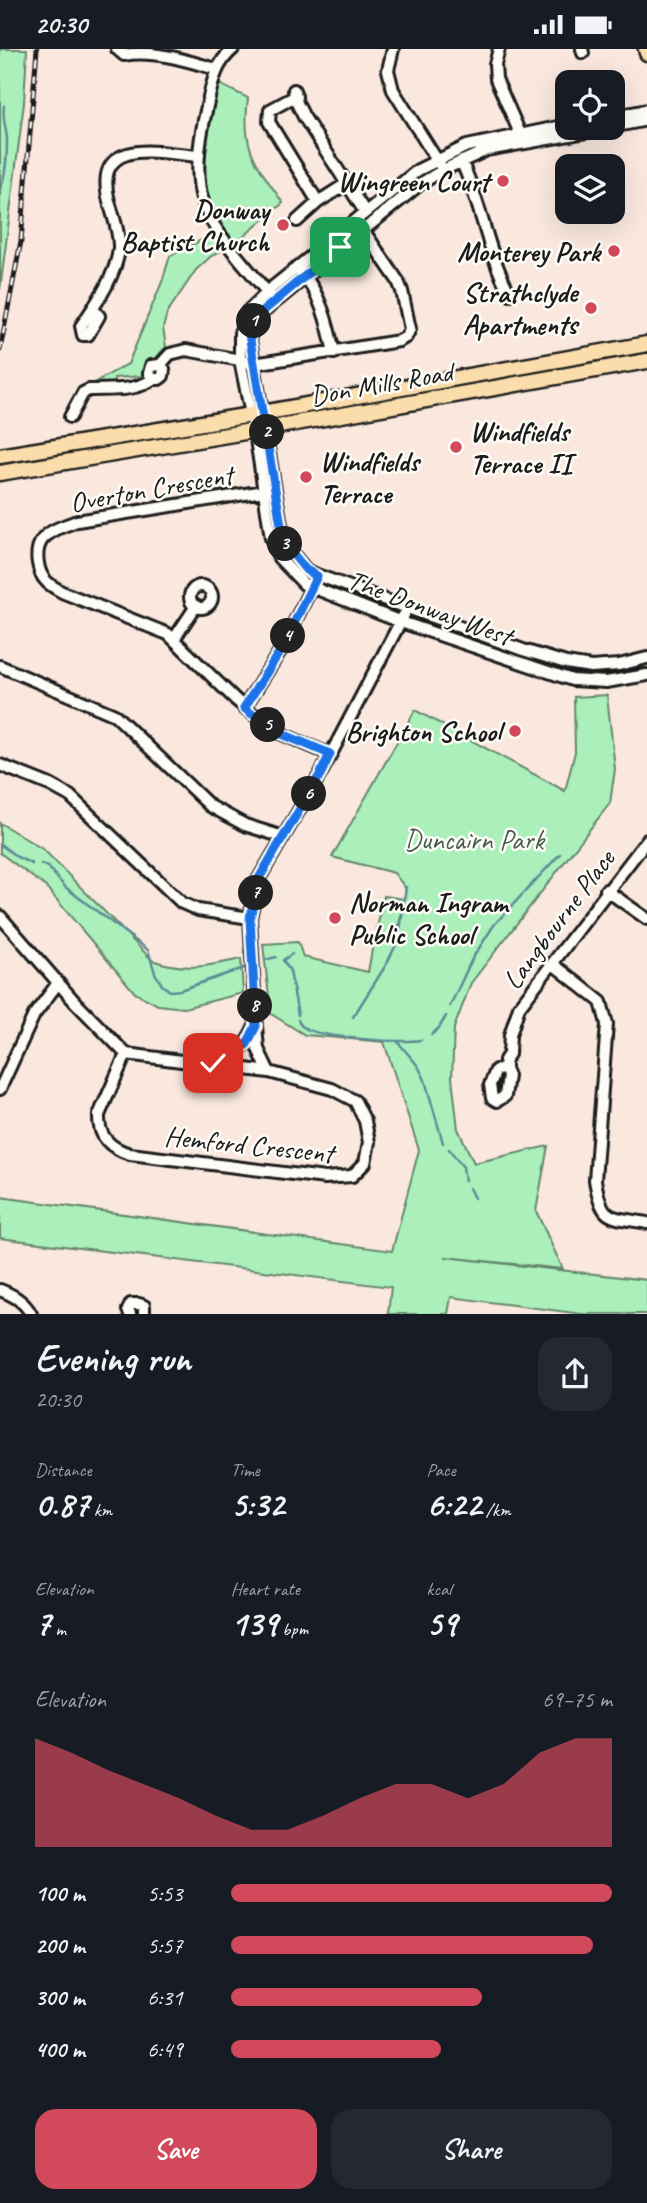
<!DOCTYPE html>
<html lang="en">
<head>
<meta charset="utf-8">
<style>
	:root { --surface:#171b24; --page:#242831; --text:#f1f3f6; --muted:#9ea1a6; --accent:#d1495b }
	body { margin:0; font-family:Caveat,sans-serif; background:var(--page); color:var(--text); height:100vh; display:flex; flex-direction:column; font-size:26px; white-space:nowrap }
	* { box-sizing:border-box; margin:0 }
	p { font-size:23px; color:var(--muted) }
	.icon { flex:none; width:38px; height:38px; fill:none; stroke:currentColor; stroke-width:2; stroke-linecap:round; stroke-linejoin:round }
	.map { position:relative; height:1265px; overflow:hidden }
	.sheet { display:flex; flex-direction:column; background:var(--surface); flex:1 }
	.sheet>* { flex:none }
	.buttons { position:absolute; left:555px; top:21px; display:grid; gap:14px }
	.buttons a { display:grid; place-items:center; width:70px; height:70px; border-radius:14px; background:var(--surface); box-shadow:0 7px 28px #0002; font-size:35px }
	.pin { position:absolute; display:grid; place-items:center; width:60px; height:60px; color:#fff; margin:-30px; border-radius:14px; box-shadow:0 4px 10px #0006 }
	.km { position:absolute; width:35px; height:35px; margin:-18px; border-radius:50%; background:#222; color:#fff; font-size:19px; line-height:35px; text-align:center }
	.round { display:grid; place-items:center; flex:none; width:74px; height:74px; border-radius:21px; background:var(--page) }
	.headline { display:flex; align-items:center; justify-content:space-between; height:119px; padding:0 35px }
	h1 { font-size:38px; font-weight:700; line-height:52px }
	.metrics { display:grid; grid-template-columns:repeat(3,1fr); gap:10px; height:119px; padding:7px 35px }
	.metrics div { display:grid; align-content:center }
	.metrics b { font-size:35px; font-weight:700 }
	.metrics small { font-size:19px; font-weight:400 }
	.metrics p { font-size:19px }
	.chart { height:196px; padding:14px 35px }
	.chart p { display:flex; justify-content:space-between }
	.chart svg { width:100%; height:126px; margin-top:7px; fill:var(--accent); opacity:.7 }
	.primary-button { display:flex; gap:14px; margin-top:auto; padding:14px 35px }
	.primary-button a { flex:1; height:80px; border-radius:21px; background:var(--accent); color:#fff; font-size:28px; font-weight:700; line-height:80px; text-align:center }
	.primary-button a+a { background:var(--page); color:var(--text) }
	ul { padding:0 35px; list-style:none; font-size:23px }
	li { display:grid; grid-template-columns:112px 84px 1fr; align-items:center; height:52px }
	li i { height:18px; border-radius:9px; background:var(--accent) }
	.status { display:flex; justify-content:space-between; align-items:center; height:49px; padding:0 35px; background:var(--surface); direction:ltr }
	.status svg { height:19px; fill:currentColor }
	.map>svg:first-child { display:block }
</style>
</head>
<body>
<div class="status"><b>20:30</b><svg viewBox="0 0 49 12"><path d="M0 12V9h3v3zM5 12V6h3v6zM10 12V3h3v9zM15 12V0h3v12zM26 1h20v11H26zM47 4h2v5h-2z"/></svg></div>
<div class="map">
<svg width="647" height="1265" viewBox="0 0 647 1265">
	<rect width="100%" height="100%" fill="#fae8df"/>
	<filter id="ink" filterUnits="userSpaceOnUse"><feTurbulence type="fractalNoise" baseFrequency=".0143" numOctaves="2"/><feDisplacementMap in="SourceGraphic" scale="14" xChannelSelector="R" yChannelSelector="G"/><feConvolveMatrix kernelMatrix="1 2 1 2 8 2 1 2 1" color-interpolation-filters="sRGB"/></filter>
	<g filter="url(#ink)">
		<path fill="#abf0bb" stroke="#64866c" stroke-width="2" d="M0,0H27L24,54L0,241Z
			M217,34L248,49C241,100 256,114 283,154L237,193L210,208L196,221L167,264L163,279L166,298L151,313L143,327L114,329V335L95,337V333L128,315L162,233L170,207L209,187L217,173C194,124 207,84 217,34Z
			M607,646L615,720L610,754L471,934L454,979L452,1028L458,1080L474,1114L548,1097L536,1162L563,1220L445,1208L647,1231V1265H582L451,1248L448,1265H388L391,1238L0,1189V1148L392,1202L419,1101L384,993L305,986L271,965L263,895L298,893L303,908L368,923L374,890L398,893L402,863L396,888L376,884L384,847L404,850L406,840L394,824L332,808L415,661L565,742L575,703L574,648Z
			M0,774L44,801L152,911C185,923 207,917 241,910L243,944L184,959L158,956L135,944L46,838L0,804Z"/>
		<g fill="none" stroke-linecap="round" stroke-linejoin="round">
			<path stroke="#5d8b96" stroke-width="2.5" d="M0,140C6,127 7,105 7,90C6,78 2,69 4,57
				M0,795L17,808L32,815
				M41,815L48,818L65,838L148,901L155,924L162,936L170,942L180,941L244,919
				M399,889L406,838
				M292,905L283,911L290,922L298,966
				M265,911L276,908
				M450,957L472,910L494,876L560,805
				M353,968L386,916L398,892
				M298,971C300,975 300,977 305,979C321,989 401,994 421,991
				M431,986L439,979L446,967
				M398,993L418,1017L425,1031L443,1094
				M449,1100L463,1118L465,1132
				M469,1139L474,1149"/>
			<g stroke="#1c1c1c" stroke-width="16">
				<path id="minor" d="M117,0L124,6C151,0 189,12 216,20
					M233,0C215,15 212,35 207,57C183,162 210,172 271,248
					M393,0L388,21L393,41L440,116
					M499,0L495,15L496,30L522,89
					M582,0L583,4
					M294,41L297,54L304,68L365,163
					M296,47L270,61L269,73L318,153
					M612,68L647,61
					M567,76L467,97L418,121L273,238L247,263L240,284V311L256,390L271,489L279,509L304,535L401,573L572,631L606,633L647,626
					M612,78L647,71
					M609,79L487,101L443,121L420,135L263,263L254,272L249,285L284,494L306,521L317,526L523,601L566,614L591,618L619,616L647,609
					M461,112C482,155 487,204 510,245
					M297,172L318,153L346,135
					M302,223C321,247 328,275 334,304
					M93,260L99,267L88,286H83L81,277C96,255 116,227 119,200C120,183 112,165 108,148C95,87 161,104 197,107
					M160,316L164,320L163,327L159,330H153L149,324L151,317L160,316L170,305L186,301L240,311L254,315L399,292L406,288L410,280L402,242L398,232L359,175
					M70,368L83,344L89,341C111,340 135,343 153,330
					M270,441L77,472C66,476 49,481 42,491C34,502 37,524 47,533C51,537 57,540 62,543L168,585L236,651L259,670L275,682L329,705
					M190 548a11 11 0 1 1 22 0a11 11 0 1 1-22 0Z
					M174,590L196,557
					M0,617L115,666L210,757L245,776L283,788
					M244,659L282,599L314,533
					M0,716L50,736L70,747L182,854L198,861L250,869
					M606,841L647,870
					M0,867L75,953L126,1005L269,1023L332,1040L355,1052L365,1072L369,1093L365,1114L352,1127L325,1129L130,1105C110,1099 98,1088 99,1066L126,1005
					M553,915L601,953L607,975L595,1131C602,1174 610,1167 647,1174
					M213,1014C234,1006 245,1001 254,979
					M505,1020L496,1021L490,1036L492,1049L497,1052L505,1047L508,1027L505,1020V1011L509,1005L510,986L519,958L647,791
					M269,1023L258,1000L256,977L250,869L258,831L321,724L404,566
					M0,1040L34,966L58,934
					M0,1241C13,1246 24,1252 31,1265
					M130,1265L128,1261L131,1255H139L144,1257V1265"/>
			</g>
			<g stroke="#1c1c1c" stroke-width="19">
				<path id="major" d="M646,0L647,4
					M0,407L251,366L647,295
					M0,424L245,383L647,312"/>
			</g>
			<use href="#minor" stroke="#fdfcf7" stroke-width="10"/>
			<use href="#major" stroke="#faddab" stroke-width="14"/>
			<g stroke="#1c1c1c" stroke-width="5">
				<path id="rail" d="M0,301L21,192L37,0"/>
			</g>
			<use href="#rail" stroke="#fdfcf7" stroke-width="2.5" stroke-dasharray="8" stroke-linecap="butt"/>
		</g>
	</g>
	<g fill="none" stroke-linecap="round" stroke-linejoin="round" filter="url(#ink)">
		<g stroke="#fff" stroke-width="14">
			<path id="route" d="M213,1014L231,1007L247,995L256,977L250,869L258,831L321,724L330,705L275,682L244,659L282,599L317,527L306,521L284,494L249,285L254,272L263,262L340,198"/>
		</g>
		<use href="#route" stroke="#1a73e8" stroke-width="9"/>
	</g>
	<g fill="#d1495b" stroke="#fdfcf7" stroke-width="2.5">
		<circle cx="503" cy="132" r="7"/>
		<circle cx="283" cy="176" r="7"/>
		<circle cx="614" cy="202" r="7"/>
		<circle cx="591" cy="259" r="7"/>
		<circle cx="456" cy="398" r="7"/>
		<circle cx="306" cy="428" r="7"/>
		<circle cx="515" cy="682" r="7"/>
		<circle cx="335" cy="869" r="7"/>
	</g>
	<g text-anchor="middle" stroke-width="5" stroke-linejoin="round" paint-order="stroke">
		<g font-size="28" font-weight="bold" fill="#1c1c1c" stroke="#fdfcf7" text-anchor="end">
			<text x="489" y="142">Wingreen Court</text>
			<text x="269" y="170">Donway<tspan x="269" dy="32">Baptist Church</tspan></text>
			<text x="600" y="212">Monterey Park</text>
			<text x="577" y="253">Strathclyde<tspan x="577" dy="32">Apartments</tspan></text>
			<text x="470" y="392" text-anchor="start">Windfields<tspan x="470" dy="32">Terrace II</tspan></text>
			<text x="320" y="422" text-anchor="start">Windfields<tspan x="320" dy="32">Terrace</tspan></text>
			<text x="501" y="692">Brighton School</text>
			<text x="349" y="863" text-anchor="start">Norman Ingram<tspan x="349" dy="32">Public School</tspan></text>
		</g>
		<g font-size="28" fill="#1c1c1c" stroke="#fdfcf7">
			<text transform="translate(381 334) rotate(-10)" y="10">Don Mills Road</text>
			<text transform="translate(151 439) rotate(-10)" y="10">Overton Crescent</text>
			<text transform="translate(430 558) rotate(20)" y="10">The Donway West</text>
			<text transform="translate(558 870) rotate(-53)" y="10">Langbourne Place</text>
			<text transform="translate(249 1095) rotate(6)" y="10">Hemford Crescent</text>
		</g>
		<g font-size="28" fill="#475c4c" stroke="#fdfcf7">
			<text x="474" y="800">Duncairn Park</text>
		</g>
	</g>
</svg>
<div class="buttons">
<a><svg class="icon" aria-label="locate" viewBox="0 0 24 24"><circle cx="12" cy="12" r="6"/><path d="M12 2v4M12 18v4M2 12h4M18 12h4"/></svg></a>
<a><svg class="icon" aria-label="layers" viewBox="0 0 24 24"><path d="M12 4l9 5-9 5-9-5zM3 14l9 5 9-5"/></svg></a>
</div>
<div class="pin" style="left:340px;top:198px;background:#1e9e55"><svg class="icon" aria-label="arrive" viewBox="0 0 24 24"><path d="M6 21V4h12l-3 4 3 4H6"/></svg></div>
<div class="pin" style="left:213px;top:1014px;background:#d93025"><svg class="icon" aria-label="check" viewBox="0 0 24 24"><path d="M5 12l5 5 9-10"/></svg></div>
<b class="km" style="left:254px;top:272px">1</b>
<b class="km" style="left:267px;top:383px">2</b>
<b class="km" style="left:285px;top:495px">3</b>
<b class="km" style="left:288px;top:587px">4</b>
<b class="km" style="left:268px;top:676px">5</b>
<b class="km" style="left:309px;top:745px">6</b>
<b class="km" style="left:256px;top:844px">7</b>
<b class="km" style="left:255px;top:957px">8</b>
</div>
<section class="sheet">
<div class="headline"><div><h1>Evening run</h1><p>20:30</p></div><a class="round"><svg class="icon" aria-label="share" viewBox="0 0 24 24"><path d="M12 15V3M7 8l5-5 5 5M5 13v7h14v-7"/></svg></a></div>
<div class="metrics">
<div><p>Distance</p><b>0.87<small> km</small></b></div>
<div><p>Time</p><b>5:32</b></div>
<div><p>Pace</p><b>6:22<small> /km</small></b></div>
</div>
<div class="metrics">
<div><p>Elevation</p><b>7<small> m</small></b></div>
<div><p>Heart rate</p><b>139<small> bpm</small></b></div>
<div><p>kcal</p><b>59</b></div>
</div>
<div class="chart"><p><span>Elevation</span>69–75 m</p>
<svg viewBox="0 0 160 44" preserveAspectRatio="none"><path d="M0 44V6L10 11L20 17L30 22L40 27L50 33L60 38L70 38L80 33L90 27L100 22L110 22L120 27L130 22L140 11L150 6L160 6V44z"/></svg>
</div>
<ul>
<li><b>100 m</b>5:53<i style="width:100%"></i></li>
<li><b>200 m</b>5:57<i style="width:95%"></i></li>
<li><b>300 m</b>6:31<i style="width:66%"></i></li>
<li><b>400 m</b>6:49<i style="width:55%"></i></li>
</ul>
<div class="primary-button"><a>Save</a><a>Share</a></div>
</section>
</body>
</html>
